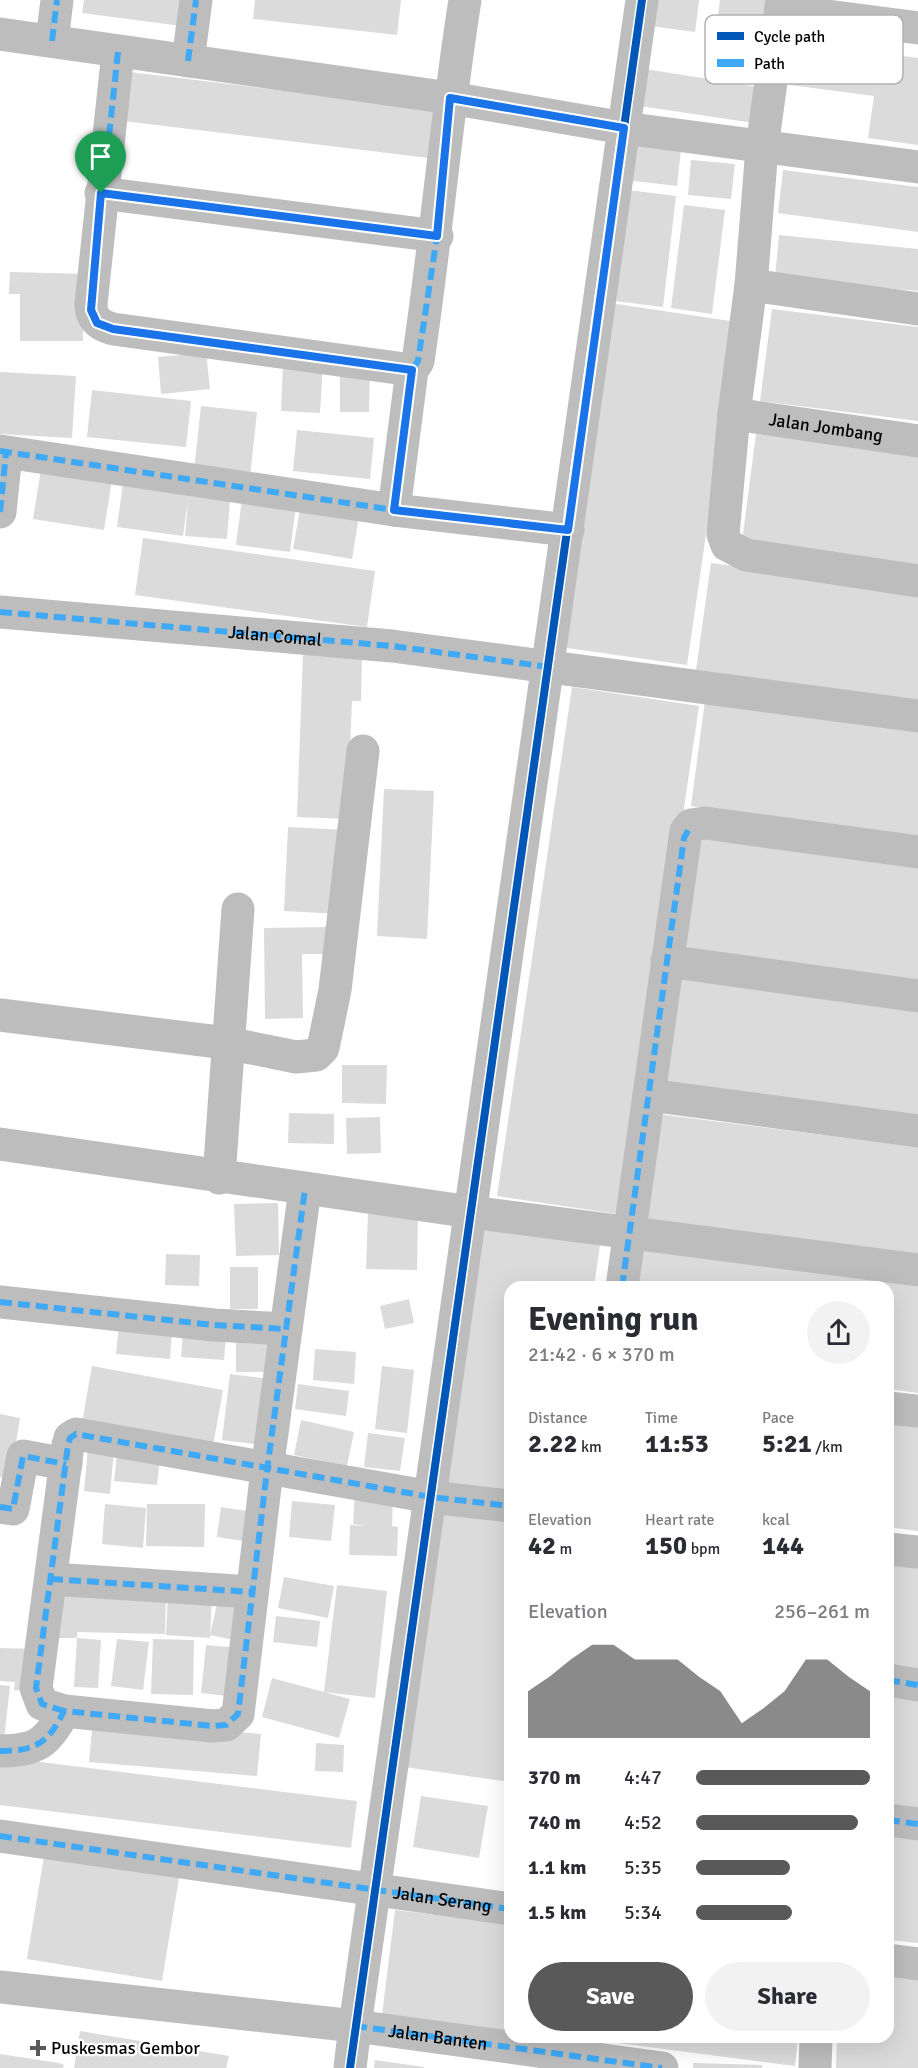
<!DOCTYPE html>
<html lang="en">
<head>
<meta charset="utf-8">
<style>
	:root { --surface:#fff; --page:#f2f2f3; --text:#2b2b33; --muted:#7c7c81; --accent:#595959 }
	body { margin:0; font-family:Signika,sans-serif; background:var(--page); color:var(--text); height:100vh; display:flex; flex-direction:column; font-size:22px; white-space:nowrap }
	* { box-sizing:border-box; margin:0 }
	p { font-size:20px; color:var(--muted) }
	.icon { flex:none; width:33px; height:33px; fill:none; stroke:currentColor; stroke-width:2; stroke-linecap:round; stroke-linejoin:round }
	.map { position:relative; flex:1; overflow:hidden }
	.drawer { position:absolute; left:504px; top:1281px; width:390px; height:762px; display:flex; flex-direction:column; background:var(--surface); border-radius:18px; box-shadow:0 6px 24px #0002 }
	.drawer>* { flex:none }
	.pin { position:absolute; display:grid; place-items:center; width:51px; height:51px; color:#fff; margin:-62px -26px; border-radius:50% 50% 50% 0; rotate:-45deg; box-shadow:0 0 6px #0007 }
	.pin .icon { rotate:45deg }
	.round { display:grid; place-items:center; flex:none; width:63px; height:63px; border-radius:32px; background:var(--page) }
	.overview { display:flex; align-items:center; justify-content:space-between; height:102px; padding:0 24px }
	h1 { font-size:33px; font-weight:800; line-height:45px }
	.stats { display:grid; grid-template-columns:repeat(3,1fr); gap:9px; height:102px; padding:6px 24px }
	.stats div { display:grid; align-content:center }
	.stats b { font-size:26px; font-weight:800 }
	.stats small { font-size:16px; font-weight:400 }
	.stats p { font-size:16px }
	.chart { height:168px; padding:12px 24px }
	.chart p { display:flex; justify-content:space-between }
	.chart svg { width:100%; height:108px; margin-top:6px; fill:var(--accent); opacity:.7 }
	.primary-button { display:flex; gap:12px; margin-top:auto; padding:12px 24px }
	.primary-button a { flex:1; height:69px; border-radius:36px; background:var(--accent); color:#fff; font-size:24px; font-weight:800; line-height:69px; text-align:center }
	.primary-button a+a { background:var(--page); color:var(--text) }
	ul { padding:0 24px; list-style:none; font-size:20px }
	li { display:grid; grid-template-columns:96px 72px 1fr; align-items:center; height:45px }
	li i { height:15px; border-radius:8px; background:var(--accent) }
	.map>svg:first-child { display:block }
</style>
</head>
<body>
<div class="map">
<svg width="918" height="2068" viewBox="0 0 918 2068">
	<rect width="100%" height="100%" fill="#fff"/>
	<path fill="#dbdbdb" d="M84,0H185L181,26L82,13Z
		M255,0H401L397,35L253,19Z
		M655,0H699L695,32L651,26Z
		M720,0H771L765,46L715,39Z
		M796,41L918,58V145L868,138L874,96L790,85Z
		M639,68L759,87L754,123L633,105Z
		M129,72L443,110L437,159L123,121Z
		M631,134L682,140L677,186L626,180Z
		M691,160L735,164L731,199L688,195Z
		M783,170L918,187V232L778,213Z
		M620,189L676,196L663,307L606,300Z
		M684,205L725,210L712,314L671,308Z
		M779,235L918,249V291L775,277Z
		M10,272L89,274L83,296V341H20V294H9Z
		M610,303L737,322L687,665L560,647Z
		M772,309L918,327V421L760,401Z
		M206,353L210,389L161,394L158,357Z
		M283,361L323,363L320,413L281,411Z
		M340,369H370L369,412H340Z
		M0,372L76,376L72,438L0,434Z
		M92,390L191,401L186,447L87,437Z
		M201,406L257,412L250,477L194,471Z
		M297,430L374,438L370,479L293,471Z
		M756,434L918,455V565L742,542Z
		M42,463L113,474L104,530L33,519Z
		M124,476L231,487L227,539L185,536L188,499L183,536L117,527Z
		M243,491L297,498L290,552L236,545Z
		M302,499L360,510L352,559L293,549Z
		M143,538L375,571L367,627L135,595Z
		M711,563L918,590V700L696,670Z
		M303,653L362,654L361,701H352L347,819L297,817Z
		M572,687L699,706L624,1215L497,1196Z
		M706,693L918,723V838L691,806Z
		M384,789L434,791L427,939L377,936Z
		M288,827L346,830L341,914L284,911Z
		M697,833L918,863V982L681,950Z
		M329,927L330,954H302L303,1018L265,1019L264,928Z
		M676,974L918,1007V1119L661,1084Z
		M342,1065H387L386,1104L342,1103Z
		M289,1113L334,1114V1144L288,1143Z
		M658,1114L918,1147V1258L644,1223Z
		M380,1117L381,1153L347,1154L346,1118Z
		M278,1203L279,1255L236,1256L234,1204Z
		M368,1212L418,1214L417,1270L366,1269Z
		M474,1220L601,1238L594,1287H510V1495L436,1484Z
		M629,1247L918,1285V1393L888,1389V1287H624Z
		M166,1254L200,1255L199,1286L165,1285Z
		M230,1267H258V1309H230Z
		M409,1299L414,1323L385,1329L380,1306Z
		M119,1326L172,1331L170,1359L116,1354Z
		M183,1331L226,1335L224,1360L181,1357Z
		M236,1338H271V1372H236Z
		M315,1349L356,1352L354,1384L313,1380Z
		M92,1366L223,1390L213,1446L82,1423Z
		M382,1366L414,1370L407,1433L375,1429Z
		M230,1374L270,1379L263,1445L222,1440Z
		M298,1384L349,1391L346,1416L295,1409Z
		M0,1414L20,1418L10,1479L0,1477Z
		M888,1417L918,1421V1531L888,1527Z
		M301,1420L354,1432L347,1466L294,1455Z
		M368,1433L405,1438L400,1471L364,1467Z
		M88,1447L114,1450L110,1494L84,1491Z
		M117,1454L160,1458L157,1485L114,1481Z
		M355,1491L393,1494L392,1526L398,1527L397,1556L349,1555L350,1525L367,1526L353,1524Z
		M292,1501L335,1505L331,1541L289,1537Z
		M434,1503L510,1513V1782L397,1766Z
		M105,1504L146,1508L143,1548L102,1544Z
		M147,1504H205L204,1547L146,1546Z
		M221,1507L260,1513L256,1543L217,1537Z
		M888,1561L918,1566V1676L888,1672Z
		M284,1577L334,1586L328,1618L278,1608Z
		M337,1585L387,1591L375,1698L324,1692Z
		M56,1592L166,1594L165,1634L77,1632V1638H54Z
		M168,1592L212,1595L210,1638L166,1635Z
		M218,1599L246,1605L239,1641L210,1635Z
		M276,1616L320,1621L317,1647L273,1642Z
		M77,1638L101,1640L98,1688L74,1687Z
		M117,1639L149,1642L143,1690L111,1686Z
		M153,1639L194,1640L193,1695L151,1694Z
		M206,1645L241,1648L235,1697L201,1693Z
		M0,1648L35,1649L31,1691L14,1690L15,1682L0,1681Z
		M272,1678L350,1699L339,1738L262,1717Z
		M0,1685L10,1686L4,1740L0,1739Z
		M888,1692L918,1696V1809L888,1805Z
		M93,1719L261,1734L257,1776L89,1762Z
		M316,1743L344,1745L343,1772L315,1771Z
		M0,1757L357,1801L351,1848L0,1805Z
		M421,1796L488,1806L479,1858L413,1847Z
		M888,1833L918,1836V1943L888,1940Z
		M44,1856L179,1878L162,1981L27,1959Z
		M395,1910L510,1924V2031L382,2015Z
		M888,1970L918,1971V2068H836L837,2037H888Z
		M80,2031L229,2056L226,2068H74Z
		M571,2037H798L795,2066Z
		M0,2054L59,2063L64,2065L63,2068H0Z
		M375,2060L424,2067V2068H374Z
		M693,2063L762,2065V2068H693Z"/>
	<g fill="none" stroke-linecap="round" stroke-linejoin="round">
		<g stroke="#bdbdbd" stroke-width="33">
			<path d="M782,0L762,148L751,285L734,414L723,534L727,545L746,555L918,581"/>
			<path d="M781,10L918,28"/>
			<path d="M0,34L450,98L624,128L918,167"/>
			<path d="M52,41L57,0"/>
			<path d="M118,52L91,304C91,319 99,325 113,329L412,370"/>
			<path d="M188,61L196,0"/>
			<path d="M101,193L437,236"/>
			<path d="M751,285L918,309"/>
			<path id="s1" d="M734,414L918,441"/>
			<path d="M0,451L394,510L568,530"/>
			<path d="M394,510L412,370L418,361C436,241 446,120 465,0"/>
			<path d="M0,512L6,453"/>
			<path d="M0,612L392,646L918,716"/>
			<path d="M667,961L918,996"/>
			<path d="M0,1015L227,1043L296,1057L316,1055L323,1048L335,990L363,751"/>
			<path d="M649,1095L918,1131"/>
			<path d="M0,1144L471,1212L918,1270"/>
			<path d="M219,1178L238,909"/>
			<path d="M622,1287L686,831L691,825L705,823L918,852"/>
			<path d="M0,1302L214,1325L286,1329"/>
			<path d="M888,1408L918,1411"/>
			<path d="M0,1507L13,1509L23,1456L66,1464"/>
			<path d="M888,1549L918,1552"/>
			<path d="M51,1579L252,1592"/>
			<path d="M888,1680L918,1685"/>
			<path d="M64,1711L42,1704L36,1688L68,1445L70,1438L76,1434L431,1497L510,1506"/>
			<path d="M0,1751C36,1751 48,1743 64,1711L213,1726L226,1725L238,1714L267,1470L305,1189"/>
			<path d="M888,1820L918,1824"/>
			<path id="s2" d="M0,1836L510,1909"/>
			<path d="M888,1960L918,1964"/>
			<path id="s3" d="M350,2068L355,2026L662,2068"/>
			<path d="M815,2068L816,2037"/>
		</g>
		<path stroke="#bdbdbd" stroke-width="33" d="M0,1987L355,2026L642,0"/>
		<g stroke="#3fa9f5" stroke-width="6" stroke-dasharray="12 6" stroke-linecap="butt">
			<path d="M52,41L57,0"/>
			<path d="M118,52L91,304C91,319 99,325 113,329L412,370"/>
			<path d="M188,61L196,0"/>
			<path d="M101,193L437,236"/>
			<path d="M0,451L394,510L568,530"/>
			<path d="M394,510L412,370L418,361L437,236L450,98"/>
			<path d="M0,512L6,453"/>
			<path id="s4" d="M0,612L392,646L549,667"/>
			<path d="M622,1287L684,838L691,825"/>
			<path d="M0,1302L214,1325L286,1329"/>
			<path d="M0,1507L13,1509L23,1456L66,1464"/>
			<path d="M51,1579L252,1592"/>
			<path d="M888,1680L918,1685"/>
			<path d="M64,1711L42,1704L36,1688L68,1445L70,1438L76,1434L431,1497L510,1506"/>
			<path d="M0,1751C36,1751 48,1743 64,1711L213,1726L226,1725L238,1714L267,1470L305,1189"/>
			<path d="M888,1820L918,1824"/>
			<path d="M0,1836L510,1909"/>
			<path d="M355,2026L662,2068"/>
		</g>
		<g stroke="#fff" stroke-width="11">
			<path id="cycleway" d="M350,2068L642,0"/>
		</g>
		<use href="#cycleway" stroke="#0057b8" stroke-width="8"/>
	</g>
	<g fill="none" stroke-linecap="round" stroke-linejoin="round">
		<g stroke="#fff" stroke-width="12">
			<path id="route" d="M450,98L624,128L568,530L394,510L412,370L113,329L97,323L91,310L101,193L437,236Z"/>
		</g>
		<use href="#route" stroke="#1a73e8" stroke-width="8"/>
	</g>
	<path fill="#595959" stroke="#fff" stroke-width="2" d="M35 2039h6v6h6v6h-6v6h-6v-6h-6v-6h6z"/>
	<g text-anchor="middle" stroke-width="4.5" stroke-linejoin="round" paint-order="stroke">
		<g font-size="18" fill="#000" stroke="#fff">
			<text dy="6" stroke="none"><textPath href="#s1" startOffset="93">Jalan Jombang</textPath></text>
			<text dy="6" stroke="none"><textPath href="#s4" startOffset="276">Jalan Comal</textPath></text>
			<text dy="6" stroke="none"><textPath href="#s2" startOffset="447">Jalan Serang</textPath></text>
			<text dy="6" stroke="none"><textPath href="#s3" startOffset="126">Jalan Banten</textPath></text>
		</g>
		<g font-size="18" fill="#000" stroke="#fff" text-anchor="start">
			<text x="51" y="2054">Puskesmas Gembor</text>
		</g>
	</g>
	<rect x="705" y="15" width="198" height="69" rx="9" fill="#fff" stroke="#b2b2b2" stroke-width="1.5"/>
	<rect x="717" y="32" width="27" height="8" fill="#0057b8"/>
	<rect x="717" y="59" width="27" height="8" fill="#3fa9f5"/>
	<g font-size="16" fill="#000">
		<text x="754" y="42">Cycle path</text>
		<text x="754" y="69">Path</text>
	</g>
</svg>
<div class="pin" style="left:101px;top:193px;background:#1e9e55"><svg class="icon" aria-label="arrive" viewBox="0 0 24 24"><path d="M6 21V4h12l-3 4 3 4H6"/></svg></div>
<section class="drawer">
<div class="overview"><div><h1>Evening run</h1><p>21:42 · 6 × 370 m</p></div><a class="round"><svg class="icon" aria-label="share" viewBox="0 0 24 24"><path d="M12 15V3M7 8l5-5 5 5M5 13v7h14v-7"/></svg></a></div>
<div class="stats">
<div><p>Distance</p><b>2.22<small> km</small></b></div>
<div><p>Time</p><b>11:53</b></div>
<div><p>Pace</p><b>5:21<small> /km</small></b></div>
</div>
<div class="stats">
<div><p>Elevation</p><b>42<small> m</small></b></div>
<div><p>Heart rate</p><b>150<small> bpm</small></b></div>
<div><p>kcal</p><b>144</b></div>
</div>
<div class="chart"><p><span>Elevation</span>256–261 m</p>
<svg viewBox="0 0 160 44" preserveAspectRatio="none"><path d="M0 44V25L10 19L20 12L30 6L40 6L50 12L60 12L70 12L80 19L90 25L100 38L110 32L120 25L130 12L140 12L150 19L160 25V44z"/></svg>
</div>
<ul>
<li><b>370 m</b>4:47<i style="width:100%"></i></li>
<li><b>740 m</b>4:52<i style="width:93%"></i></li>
<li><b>1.1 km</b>5:35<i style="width:54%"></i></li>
<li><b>1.5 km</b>5:34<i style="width:55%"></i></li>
</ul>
<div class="primary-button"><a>Save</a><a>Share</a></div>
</section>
</div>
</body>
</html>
